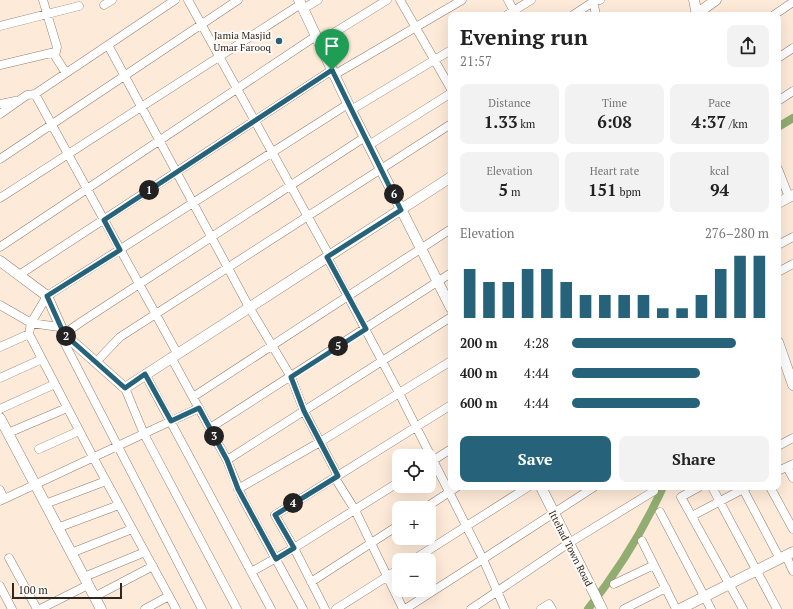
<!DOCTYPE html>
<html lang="en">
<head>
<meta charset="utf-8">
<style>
	:root { --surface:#fff; --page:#f2f2f2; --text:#222; --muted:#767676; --accent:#26637a }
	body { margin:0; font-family:"PT Serif",serif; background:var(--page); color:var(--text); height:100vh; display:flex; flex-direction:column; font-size:15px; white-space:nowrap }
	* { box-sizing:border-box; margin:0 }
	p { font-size:13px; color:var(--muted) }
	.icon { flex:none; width:22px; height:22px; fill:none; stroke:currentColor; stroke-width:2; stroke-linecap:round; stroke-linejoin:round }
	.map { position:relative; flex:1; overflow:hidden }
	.details { position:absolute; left:448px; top:12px; width:333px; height:478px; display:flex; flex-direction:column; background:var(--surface); border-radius:8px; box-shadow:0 4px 16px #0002 }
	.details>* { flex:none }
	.buttons { position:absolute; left:392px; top:449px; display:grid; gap:8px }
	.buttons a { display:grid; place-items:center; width:44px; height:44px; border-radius:8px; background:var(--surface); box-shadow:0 4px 16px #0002; font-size:20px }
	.scale { position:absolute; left:12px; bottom:10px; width:110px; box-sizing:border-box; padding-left:4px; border:2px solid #2e2720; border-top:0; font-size:11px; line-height:14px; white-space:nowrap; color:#2e2720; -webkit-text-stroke:3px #fefaf7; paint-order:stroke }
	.pin { position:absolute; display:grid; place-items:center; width:34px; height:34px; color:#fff; margin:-41px -17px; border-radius:50% 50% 50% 0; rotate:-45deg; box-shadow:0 0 4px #0007 }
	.pin .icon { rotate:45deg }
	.km { position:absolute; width:20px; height:20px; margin:-10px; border-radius:50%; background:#222; color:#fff; font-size:11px; line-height:20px; text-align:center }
	.round { display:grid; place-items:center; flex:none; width:42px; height:42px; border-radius:8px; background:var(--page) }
	.overview { display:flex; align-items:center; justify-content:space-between; height:68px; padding:0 12px }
	h1 { font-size:22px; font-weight:700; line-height:30px }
	.metrics { display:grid; grid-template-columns:repeat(3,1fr); gap:6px; height:68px; padding:4px 12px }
	.metrics div { display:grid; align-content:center; border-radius:8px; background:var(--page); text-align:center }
	.metrics b { font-size:17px; font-weight:700 }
	.metrics small { font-size:11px; font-weight:400 }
	.metrics p { font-size:11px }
	.chart { height:112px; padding:8px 12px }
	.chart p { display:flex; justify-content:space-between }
	.chart svg { width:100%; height:72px; margin-top:4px; stroke:var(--accent); stroke-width:6 }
	.action { display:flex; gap:8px; margin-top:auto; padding:8px 12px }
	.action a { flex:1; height:46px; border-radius:8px; background:var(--accent); color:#fff; font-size:16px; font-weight:700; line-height:46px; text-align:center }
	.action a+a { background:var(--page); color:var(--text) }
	ul { padding:0 12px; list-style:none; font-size:13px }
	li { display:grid; grid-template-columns:64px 48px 1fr; align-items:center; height:30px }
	li i { height:10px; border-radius:5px; background:var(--accent) }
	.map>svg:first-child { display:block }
</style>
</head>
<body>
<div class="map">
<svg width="793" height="609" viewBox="0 0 793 609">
	<rect width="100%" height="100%" fill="#feead8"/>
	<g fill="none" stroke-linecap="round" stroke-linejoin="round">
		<path stroke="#91ad71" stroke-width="8" d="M778,127L793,118
			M588,609C618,571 643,531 663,487"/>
		<g stroke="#917f6f" stroke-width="9">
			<path id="minor" d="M43,0L57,47L55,56L66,73
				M188,0L329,255
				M400,0L451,89
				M508,0L516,15
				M593,0L596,15
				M104,5L112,0
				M303,9L318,0
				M507,15L531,0
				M573,15L593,2L600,0
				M774,15L793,2
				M0,26L79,6
				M319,42L387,0
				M108,45L249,307L291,377L304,411L338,476
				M778,58L793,48
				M0,65L55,52
				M334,75L462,0
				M35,94L177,353
				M778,101L793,91
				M0,104L15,101
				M351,110L451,50
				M0,114L27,95L35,94L175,0
				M369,145L451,93
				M0,159L238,0
				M778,169L789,197
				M0,198L301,4
				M778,245L793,237
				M0,247L316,36
				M327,257L399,393L483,559L594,487
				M778,272L793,264
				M19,275L332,70
				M0,305L31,323L59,327
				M0,347L29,334
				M171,357L227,460L243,499L303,609
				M96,362L120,337L451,124
				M145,374L271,609
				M0,378L42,359
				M125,388L144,434L237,609
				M193,397L451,229
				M0,409L55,384
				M210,428L451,273
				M8,433L67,408
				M778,446L793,438
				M39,449L79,431
				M227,460L451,317
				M429,463L451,449
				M787,467L793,478
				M778,471L793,464
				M335,478L355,510L403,609
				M699,487L681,497L743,609
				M712,487L777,609
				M770,487L793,529
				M238,489L320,442L451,361
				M743,489L780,559
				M0,490L4,499
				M0,501L199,408
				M45,504L106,481
				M425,508L457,487
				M660,512L711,609
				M692,516L747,487
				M57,528L119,505
				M642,541L676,609
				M71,553L132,529
				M786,556L793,571
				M9,558L37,609
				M413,560L528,487
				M251,572L294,548L275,515L451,405
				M84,577L145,552
				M311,582L399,525
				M614,584L654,565
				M0,586L12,609
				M94,597L153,566
				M40,609L88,585
				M145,609L169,596
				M176,609L93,457L29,334L31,323L47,296L348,104
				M202,609L64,342V334L81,322L365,137
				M325,609L294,548L399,482
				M336,609L399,569
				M405,609L483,559L505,609
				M471,609L569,543L654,491L652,487
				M541,609L549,604L552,609
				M624,609L666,588"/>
		</g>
		<g stroke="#917f6f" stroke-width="11">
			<path id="tertiary" d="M299,0L351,110L451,308
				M694,0L697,15
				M695,15L716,0
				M778,203L793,195
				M0,261L47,296L64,334L125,388L451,177
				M778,342L793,385
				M0,418L101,609
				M541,487L602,609
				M680,609L793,552"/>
		</g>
		<use href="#minor" stroke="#fff" stroke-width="8"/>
		<use href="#tertiary" stroke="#fff" stroke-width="10"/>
	</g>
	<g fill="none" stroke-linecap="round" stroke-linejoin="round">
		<g stroke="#fff" stroke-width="8">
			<path id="route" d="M332,70L401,210L327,257L366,329L291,377L304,411L338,476L275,515L294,548L276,559L238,489L227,460L199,408L171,421L145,374L125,388L64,334L47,296L120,250L104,220Z"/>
		</g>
		<use href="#route" stroke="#26637a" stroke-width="5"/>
	</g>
	<circle fill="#26637a" stroke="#fefaf7" stroke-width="1.5" cx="279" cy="41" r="4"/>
	<g text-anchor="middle" stroke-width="4" stroke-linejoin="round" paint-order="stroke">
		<g font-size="10" fill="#2e2720" stroke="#fefaf7" text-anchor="end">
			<text x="271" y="39">Jamia Masjid<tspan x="271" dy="12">Umar Farooq</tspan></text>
		</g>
		<g font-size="10" fill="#2e2720" stroke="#fefaf7">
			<text transform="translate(571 548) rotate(63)" y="4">Ittehad Town Road</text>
		</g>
	</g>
</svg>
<div class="buttons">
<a><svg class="icon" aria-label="locate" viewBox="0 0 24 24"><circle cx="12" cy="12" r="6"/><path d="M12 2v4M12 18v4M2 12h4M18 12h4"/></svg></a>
<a>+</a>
<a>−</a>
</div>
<div class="scale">100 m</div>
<div class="pin" style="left:332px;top:70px;background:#1e9e55"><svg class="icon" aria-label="arrive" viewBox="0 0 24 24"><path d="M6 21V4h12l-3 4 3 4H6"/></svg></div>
<b class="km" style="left:149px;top:190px">1</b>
<b class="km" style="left:66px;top:336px">2</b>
<b class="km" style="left:214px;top:436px">3</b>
<b class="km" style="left:293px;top:503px">4</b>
<b class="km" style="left:338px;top:346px">5</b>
<b class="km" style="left:394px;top:194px">6</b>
<section class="details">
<div class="overview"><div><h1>Evening run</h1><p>21:57</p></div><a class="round"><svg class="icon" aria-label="share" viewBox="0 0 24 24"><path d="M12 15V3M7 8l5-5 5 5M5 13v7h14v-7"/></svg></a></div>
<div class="metrics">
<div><p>Distance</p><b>1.33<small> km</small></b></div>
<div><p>Time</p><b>6:08</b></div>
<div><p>Pace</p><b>4:37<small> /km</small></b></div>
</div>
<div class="metrics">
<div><p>Elevation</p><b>5<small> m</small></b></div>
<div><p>Heart rate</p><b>151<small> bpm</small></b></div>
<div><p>kcal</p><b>94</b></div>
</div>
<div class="chart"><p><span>Elevation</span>276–280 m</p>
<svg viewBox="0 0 160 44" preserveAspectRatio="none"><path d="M5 44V14M15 44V22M25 44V22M35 44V14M45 44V14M55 44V22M65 44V30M75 44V30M85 44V30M95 44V30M105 44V38M115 44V38M125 44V30M135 44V14M145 44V6M155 44V6"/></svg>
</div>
<ul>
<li><b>200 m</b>4:28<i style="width:83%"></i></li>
<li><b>400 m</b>4:44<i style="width:65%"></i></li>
<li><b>600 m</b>4:44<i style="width:65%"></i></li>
</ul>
<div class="action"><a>Save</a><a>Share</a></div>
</section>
</div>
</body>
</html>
